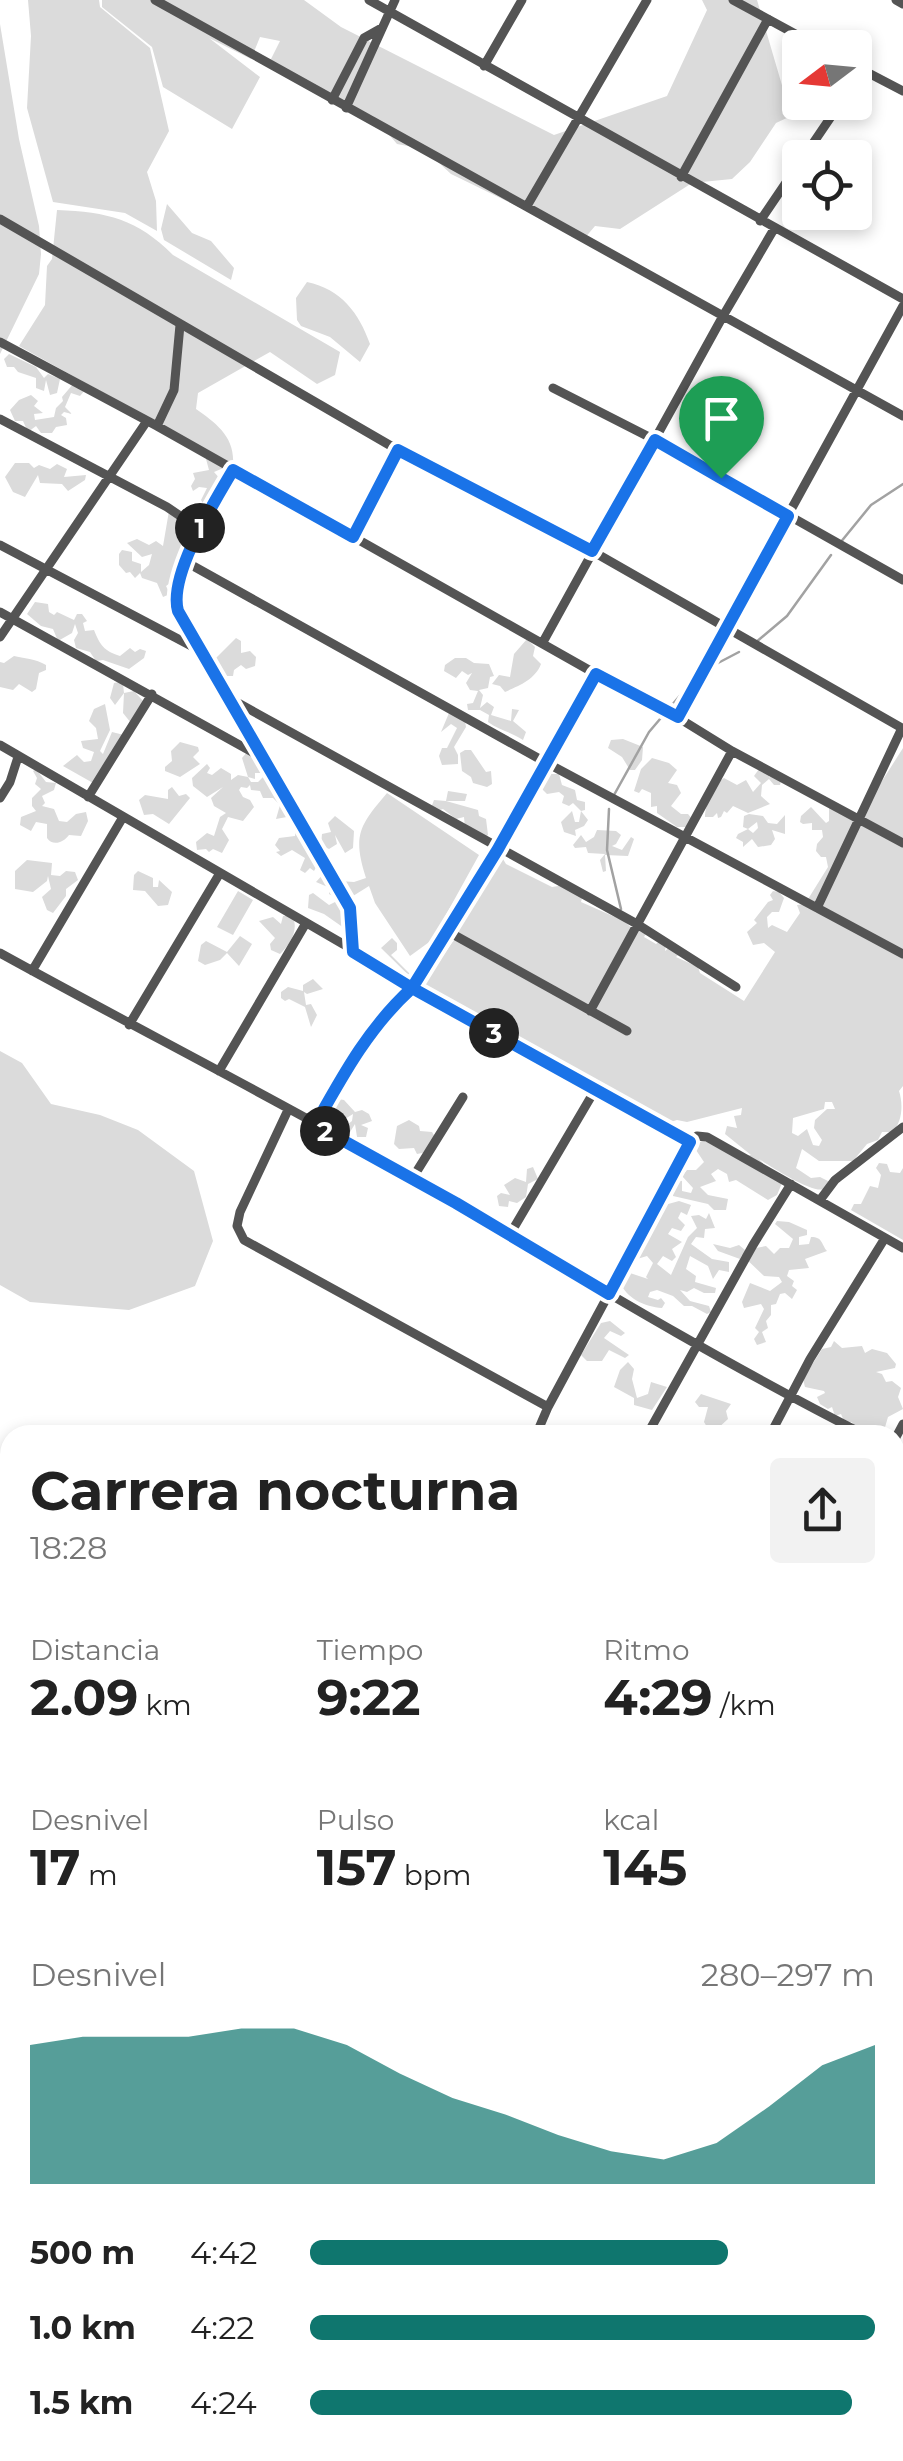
<!DOCTYPE html>
<html lang="es">
<head>
<meta charset="utf-8">
<style>
	:root { --surface:#fff; --page:#f2f2f2; --text:#222; --muted:#767676; --accent:#0f766e }
	body { margin:0; font-family:Montserrat,sans-serif; background:var(--page); color:var(--text); height:100vh; display:flex; flex-direction:column; font-size:38px; white-space:nowrap }
	* { box-sizing:border-box; margin:0 }
	p { font-size:32px; color:var(--muted) }
	.icon { flex:none; width:55px; height:55px; fill:none; stroke:currentColor; stroke-width:2; stroke-linecap:round; stroke-linejoin:round }
	.map { position:relative; flex:1; overflow:hidden }
	.details { position:absolute; left:0px; top:1425px; width:905px; height:1038px; display:flex; flex-direction:column; background:var(--surface); border-radius:30px 30px 0 0; box-shadow:0 5px 15px #0003 }
	.details>* { flex:none }
	.needle { width:65px; rotate:254deg }
	.controls { position:absolute; left:782px; top:30px; display:grid; gap:20px }
	.controls a { display:grid; place-items:center; width:90px; height:90px; border-radius:10px; background:var(--surface); box-shadow:0 5px 15px #0003; font-size:50px }
	.pin { position:absolute; display:grid; place-items:center; width:85px; height:85px; color:#fff; margin:-102px -42px; border-radius:50% 50% 50% 0; rotate:-45deg; box-shadow:0 0 10px #0007 }
	.pin .icon { rotate:45deg }
	.km { position:absolute; width:50px; height:50px; margin:-25px; border-radius:50%; background:#222; color:#fff; font-size:28px; line-height:50px; text-align:center }
	.round { display:grid; place-items:center; flex:none; width:105px; height:105px; border-radius:10px; background:var(--page) }
	.overview { display:flex; align-items:center; justify-content:space-between; height:170px; padding:0 30px }
	h1 { font-size:55px; font-weight:700; line-height:75px }
	.figures { display:grid; grid-template-columns:repeat(3,1fr); gap:15px; height:170px; padding:10px 30px }
	.figures div { display:grid; align-content:center }
	.figures b { font-size:50px; font-weight:700 }
	.figures small { font-size:28px; font-weight:400 }
	.figures p { font-size:28px }
	.chart { height:280px; padding:20px 30px }
	.chart p { display:flex; justify-content:space-between }
	.chart svg { width:100%; height:180px; margin-top:10px; fill:var(--accent); opacity:.7 }
	ul { padding:0 30px; list-style:none; font-size:32px }
	li { display:grid; grid-template-columns:160px 120px 1fr; align-items:center; height:75px }
	li i { height:25px; border-radius:12px; background:var(--accent) }
	.map>svg:first-child { display:block }
</style>
</head>
<body>
<div class="map">
<svg width="903" height="2461" viewBox="0 0 903 2461">
	<rect width="100%" height="100%" fill="#fff"/>
	<path fill="#dbdbdb" fill-rule="evenodd" d="M28,0H99L100,7L150,48L169,131L147,172L156,201L157,231L125,213L53,202L27,108L31,36Z
		M102,0H304L341,27L554,135L667,96L707,10L702,0H757L791,116L776,123L750,162L732,179L692,183L620,229L595,226L584,239L451,174L424,149L397,144L373,116L268,65L280,41L260,37L251,59L209,38L260,77L232,129L163,87L152,47L102,7Z
		M0,24L19,139L39,226L41,254L39,274L0,354Z
		M167,204L192,233L211,241L234,268L231,280L164,240L161,229Z
		M57,210C108,212 137,219 173,255L340,352L335,375L317,384L270,352L198,393L196,409C216,423 235,437 233,464L214,472L221,480L222,487L211,496L205,507L201,500L207,488L199,487L193,491L191,486L195,479L193,473L209,470L206,459L212,453L19,346L45,305L47,266L52,259Z
		M307,282C341,289 359,313 370,344L360,362L330,337L301,326L297,320L296,298Z
		M9,354L36,367L44,378L48,374L60,379L57,393L50,395L46,380L44,391L36,388V378L18,372L14,367H7L4,359Z
		M74,383L86,389L80,396L71,393L65,407L72,414L64,412L61,415L66,418L67,425L56,427L52,433H41L36,426L28,432L23,421H15L10,410L19,400L31,395L38,401L34,406L43,413L34,414L35,420L54,417L56,408L63,401L62,397Z
		M15,463H29L34,468L39,465L50,469L57,464L67,469L64,477L86,475L85,480L68,491L62,484L40,483L38,475L25,497L13,492L5,477Z
		M178,510L179,520L190,527V542H185L186,554L176,575L172,576L173,581L166,586L170,594L163,597L157,583L142,578L140,573L135,578L130,572L126,573L119,565V554L122,550L132,552V561L141,564V572L149,565L152,554L142,557L127,543L137,539L149,545L156,541L163,546L169,511Z
		M35,602L48,604L49,612L54,615L57,612L74,620L77,614H82L87,621L83,623L85,631L94,630C100,645 104,651 120,656L130,648L135,652L140,649L146,651L144,658L129,669L103,660L96,661L90,652L76,648L74,640L78,633L75,624L72,633L58,641L53,629L41,626L27,614Z
		M236,638L241,641V653L250,651L256,657L255,666L246,669L241,665L234,670L233,676H221L213,661Z
		M527,639L535,647L533,656L541,664C535,680 518,686 505,692L500,686L492,684L499,675L510,677L514,654Z
		M14,656C23,658 36,659 46,665V670L39,673L36,689L32,692L19,684L13,690L0,687V662L4,663Z
		M455,658H466L474,663L489,664L494,676L490,677L488,688L479,690L483,695L480,708L487,702L494,707L491,715L511,721L512,709L519,710L513,721L526,732L523,740C511,732 499,730 488,722L489,715L480,710H468L467,704L473,703L478,691L470,690L466,683L472,673L468,675L462,671L456,678L444,671L445,665Z
		M119,682L123,684L124,693L134,691L144,702L131,723L123,713L124,693L115,705L110,698L114,683Z
		M105,704L110,730L100,751L103,754L112,732L124,735L93,783L63,766L77,755L84,762L91,761L94,752L83,748L81,741L98,739L96,728L89,721L94,709Z
		M449,713L465,721L466,727L454,747L458,755V764L442,765L439,756L442,748H447L457,728L451,724L441,732Z
		M623,739L643,747L642,760L635,770H630L622,757L608,748L611,740Z
		M180,742L198,747L199,751L193,757L200,764L180,777L165,771V767L172,761L171,751Z
		M903,748V1086L899,1091C903,1103 903,1122 892,1132H882L878,1140L867,1144L853,1161H819L802,1149L796,1168L811,1178L820,1177L830,1182C828,1184 827,1188 824,1189C813,1194 770,1166 759,1159L782,1183L777,1195L768,1200L736,1180L729,1182L727,1174L718,1169L711,1174L716,1181L700,1187L708,1195L728,1199L726,1210H714L708,1204L673,1196V1191L659,1195L655,1189L661,1177H665L682,1181V1191L691,1193L693,1188L682,1176L687,1170H696L704,1162L694,1147L703,1140L738,1156L751,1155L725,1134L727,1126L737,1128L734,1116L741,1115L742,1108L687,1122L677,1120L664,1124L661,1115L587,1093L452,1018L381,948L392,938L397,943V950L391,955L422,986L454,940L477,889L482,888L503,859L506,864L552,887L565,885L582,898L581,902L624,921L635,931L639,928L647,932L644,937L656,944L660,941L666,944L665,951L671,946L679,954L676,957L698,967L700,973L744,1001L775,952L764,943L753,945L747,932L757,923L754,920L768,902L773,900L770,895L773,891L779,892L784,898L779,912H772L767,917L768,928L772,925L787,932L800,913L797,905L805,904L828,867L826,857H821L816,851L817,844L823,837L822,830H812V823L803,824L800,822L801,816L811,807L826,823L829,821V806L858,819ZM825,1102H832L835,1109H827L815,1120L814,1128L822,1140L819,1146L813,1145L807,1129L798,1136L792,1133L793,1118L824,1109Z
		M465,750H471L486,772L491,771L492,784L487,787L473,783L471,777L462,771L460,753Z
		M247,752L258,756L267,768L265,773H255V779L248,777L251,782H258L264,776L272,778L273,790L277,789L292,816L276,819L280,805L273,798H263L260,791L251,790L250,785L247,788L241,787L239,790L243,797L250,800L254,807L243,821L228,817L222,829L229,840L222,853L213,849L209,852L206,849L197,850L196,842L207,833L214,836L220,817L226,813L214,806L211,798L223,787L207,797L193,786L192,778L207,764L210,768L207,773L212,775L221,768L231,774V780L238,775L248,777L242,758Z
		M652,758L669,763L677,770L668,783L677,785L681,793L671,806L681,814H688L693,820L690,827H677L657,813V806L651,807V793L642,789L639,793L634,791L641,769Z
		M36,769L46,782L56,783L54,790L42,796L45,803L42,806L54,809L59,821L67,822L76,814L86,812L88,821L81,836L69,835C64,842 53,847 47,838V824L36,822L31,831L20,825L21,817L36,811L32,806V798L41,789L35,784L37,778L33,771Z
		M759,769L770,774L769,778L772,774L783,773L780,785H774L769,779L762,785L761,796L770,804L748,813L733,806L727,813L724,811L721,817L718,818L717,813L713,817H705C705,805 715,783 724,778L737,785L746,780L753,792L761,783L754,776Z
		M550,774H559L562,785L575,790L577,800L585,802V810L581,811L588,820L584,826L575,830L576,836L564,832L561,822L572,811L575,822H579L581,811L573,803L569,806L562,803L564,796L559,792L547,794L539,786Z
		M172,787L179,796L186,794L190,798L169,824L153,814L144,815L139,800L145,795L168,799V790Z
		M448,791L467,794L465,801H446L478,810L479,816L486,819L488,835L483,839L465,828L464,817L456,819L443,809L434,812L431,808L434,800L446,801Z
		M387,793L479,855L432,940L410,956L375,903L369,886L353,896L340,895L338,899L329,894L330,888L316,882L325,872L337,884L339,881L354,882L366,878C352,835 360,825 387,793Z
		M749,814L763,816L768,823L777,824L785,815V834L772,830L775,839L771,845L758,847L752,839L743,847V842L736,838L738,834L748,829L753,833L758,828L757,822L748,829L743,827L744,816Z
		M335,816L354,831L353,848L345,853L335,835L337,844L329,849L321,845L322,834L331,832L328,823Z
		M294,819L303,824V832L299,836L305,837L319,862L314,871L310,868L305,873L300,870L305,858L292,850L281,856L276,852L280,851L275,845L279,838L295,836L296,828L291,821Z
		M597,830L616,831L621,835L616,844L612,846L622,850L631,837L634,839L628,856L605,855L606,871L603,872L600,860L605,854L588,853L586,847L575,848L573,845L581,835L586,842L594,837Z
		M27,860L52,863L51,875L60,876L66,871L75,872L78,880L66,889V896L53,913L47,910L42,897L51,889L48,876L47,881L33,892L15,889V871Z
		M138,871L153,878V887H158L159,880L172,892L168,905L158,906L145,891L133,890L134,875Z
		M238,891L253,900L233,935L217,927Z
		M313,893L329,905L339,900L345,902L348,923L344,928L324,914L308,908L309,895Z
		M283,916H292C300,929 289,946 280,954L271,950L270,944L275,938L259,921L273,917L281,924Z
		M240,936L252,944L239,966L227,953L220,960L205,965L198,961L201,945L206,941L227,952Z
		M313,979L323,989L307,994L304,992L306,1005L311,1004L317,1015L311,1027L305,1007L289,999L285,1001L281,998V992L288,987L303,991V985Z
		M0,1051L22,1063L51,1104L100,1115L138,1130L194,1171L213,1241L195,1286L129,1310L30,1302L0,1285Z
		M338,1099L344,1100L355,1112L362,1110L369,1114L372,1121L361,1125L368,1128L366,1137H357L355,1124L350,1132L345,1131L343,1128L352,1121L353,1114L345,1119L334,1113Z
		M409,1120L419,1126L420,1131L432,1132L435,1137L427,1152L417,1154L414,1148L399,1149L394,1144L397,1126Z
		M879,1163L887,1164L890,1172L900,1173L903,1168V1240L851,1210L854,1204H861L870,1186L878,1188L881,1175L876,1168Z
		M533,1167L538,1179L528,1184L526,1197L517,1203L509,1201L508,1207L499,1206L497,1196L501,1193L510,1195L504,1185L515,1178L526,1182L527,1169Z
		M679,1201L691,1205L687,1215L681,1212L678,1218L685,1225L681,1231L672,1228L668,1234L682,1242L672,1249L676,1257L672,1261L663,1256L657,1264L671,1275L688,1237L697,1228L691,1216L699,1215L706,1219L709,1213L715,1228L705,1229L704,1238L696,1237L691,1244L712,1259L729,1262V1272L719,1270L713,1279L708,1266L690,1256L686,1269L696,1276L695,1282L716,1288L715,1293H704L694,1288L687,1292L680,1290L690,1301L709,1306L711,1312L707,1314L692,1306H684L673,1296L657,1290L650,1292L648,1297L658,1300L661,1298L665,1303L662,1308C645,1307 626,1298 620,1282L627,1272L648,1279L646,1277L653,1263L647,1256L637,1259L630,1272L626,1269C636,1247 650,1229 661,1206Z
		M777,1221L789,1222L807,1230V1235L799,1237V1245L809,1244L811,1237C823,1237 821,1244 827,1251L805,1259L809,1268L789,1270L787,1276L794,1281L792,1286L797,1290L792,1299L785,1293L780,1294L776,1304L771,1305V1315L766,1321L768,1328L762,1332L766,1342L757,1345L754,1339L759,1332L755,1328L764,1309L761,1304L744,1308L742,1302L750,1283L770,1291L782,1282L779,1277L764,1276L742,1255L740,1259L718,1251L713,1244L730,1248L739,1245L745,1250L766,1246L774,1254L780,1248H789L793,1239L775,1224Z
		M610,1321L625,1333L621,1336L610,1331L604,1338L629,1355L625,1358L609,1350L602,1361H587L581,1355L601,1323Z
		M834,1341L842,1348L862,1346L865,1353L872,1349L887,1353L896,1364L895,1368L876,1372L882,1374L886,1382L892,1381L901,1388L898,1397L903,1409L888,1417L883,1434L850,1435L856,1430L852,1422L845,1423L841,1414L835,1416L832,1407L828,1409L820,1404L817,1397L825,1393L824,1391L805,1387L803,1379L822,1349L831,1347Z
		M628,1362L634,1369L632,1379L637,1398L648,1394L651,1382L667,1387L652,1410L634,1405V1398L614,1387L620,1370Z
		M701,1394L731,1404L726,1411L728,1419L716,1430L707,1427L704,1422L708,1407H699L695,1402Z
		M10,2381V2452L548,2453L545,2461H87L76,2455L54,2461H0V2389Z"/>
	<g fill="none" stroke-linecap="round" stroke-linejoin="round">
		<path stroke="#a2a2a2" stroke-width="2.5" d="M840,543L871,505L903,484
			M755,643L787,616L831,555
			M718,663L739,652
			M614,795L649,732L694,679
			M609,809L607,850L621,909"/>
		<path stroke="#545454" stroke-width="9" d="M155,0L903,416
			M369,0L903,299
			M733,0L821,48
			M896,0L903,4
			M484,66L522,0
			M855,66L903,91
			M332,100L364,38L380,29
			M346,108L395,0
			M803,158L841,102
			M681,177L768,19
			M527,206L647,0
			M0,219L398,450L592,551L902,728L817,908
			M760,221L800,162
			M903,306L677,717L732,751L903,843
			M0,342L157,426L596,674L498,849L412,988L391,1007L359,1047L315,1125
			M553,388L655,440L903,580
			M0,419L167,507L192,524L196,535
			M157,426L174,390L180,325
			M233,470L196,535L175,603L350,909L353,952
			M353,537L398,450
			M0,545L199,650
			M186,562L545,762L903,954
			M0,612L261,757
			M0,637L147,421
			M543,642L723,316L774,229
			M596,674L677,717
			M229,698L637,924L736,987
			M0,745L343,944L412,988L690,1143
			M88,797L152,694
			M0,798L10,782L18,757
			M447,931L627,1031
			M0,953C152,1037 308,1115 457,1204C592,1284 725,1364 865,1435
			M32,971L123,817
			M590,1011L732,751
			M129,1025L220,873
			M219,1071L306,923
			M288,1110L240,1212L237,1226L244,1240L548,1407
			M412,1179L463,1097
			M820,1200L835,1180L903,1127
			M509,1236L595,1090
			M536,1435L548,1407L690,1143L697,1136L707,1137L903,1248
			M647,1435L753,1245L791,1184
			M770,1435L810,1359L885,1238
			M895,1439L903,1424
			M895,1451L903,1455
			M0,1564L10,1570
			M0,1585L10,1590
			M895,1627L903,1613
			M895,1664L903,1668
			M895,1735L903,1717
			M895,1850L903,1854
			M0,1942L10,1924
			M895,1943L903,1930
			M895,2082L903,2087
			M895,2204L903,2209
			M895,2264L903,2255
			M0,2288L10,2294
			M0,2407L10,2413
			M81,2452L97,2461
			M257,2452L273,2461
			M17,2461L22,2452
			M201,2461L206,2452
			M363,2461L368,2452
			M663,2461L691,2452"/>
	</g>
	<g fill="none" stroke-linecap="round" stroke-linejoin="round">
		<g stroke="#fff" stroke-width="20">
			<path id="route" d="M721,478L655,440L592,551L398,450L353,537L233,470C215,501 168,575 178,611L350,908L353,952L412,988C369,1027 343,1075 315,1125L456,1203L609,1294L690,1142L412,988L498,849L596,674L678,717L788,516L721,478"/>
		</g>
		<use href="#route" stroke="#1a73e8" stroke-width="12"/>
	</g>
</svg>
<div class="controls">
<a><svg class="needle" viewBox="-14 -14 28 28"><path d="M0-13l5 13h-10z" fill="#e53935"/><path d="M0 13l5-13h-10z" fill="#767676"/></svg></a>
<a><svg class="icon" aria-label="locate" viewBox="0 0 24 24"><circle cx="12" cy="12" r="6"/><path d="M12 2v4M12 18v4M2 12h4M18 12h4"/></svg></a>
</div>
<div class="pin" style="left:721px;top:478px;background:#1e9e55"><svg class="icon" aria-label="arrive" viewBox="0 0 24 24"><path d="M6 21V4h12l-3 4 3 4H6"/></svg></div>
<b class="km" style="left:200px;top:528px">1</b>
<b class="km" style="left:325px;top:1131px">2</b>
<b class="km" style="left:494px;top:1033px">3</b>
<section class="details">
<div class="overview"><div><h1>Carrera nocturna</h1><p>18:28</p></div><a class="round"><svg class="icon" aria-label="share" viewBox="0 0 24 24"><path d="M12 15V3M7 8l5-5 5 5M5 13v7h14v-7"/></svg></a></div>
<div class="figures">
<div><p>Distancia</p><b>2.09<small> km</small></b></div>
<div><p>Tiempo</p><b>9:22</b></div>
<div><p>Ritmo</p><b>4:29<small> /km</small></b></div>
</div>
<div class="figures">
<div><p>Desnivel</p><b>17<small> m</small></b></div>
<div><p>Pulso</p><b>157<small> bpm</small></b></div>
<div><p>kcal</p><b>145</b></div>
</div>
<div class="chart"><p><span>Desnivel</span>280–297 m</p>
<svg viewBox="0 0 160 44" preserveAspectRatio="none"><path d="M0 44V10L10 8L20 8L30 8L40 6L50 6L60 10L70 17L80 23L90 27L100 32L110 36L120 38L130 34L140 25L150 15L160 10V44z"/></svg>
</div>
<ul>
<li><b>500 m</b>4:42<i style="width:74%"></i></li>
<li><b>1.0 km</b>4:22<i style="width:100%"></i></li>
<li><b>1.5 km</b>4:24<i style="width:96%"></i></li>
</ul>
</section>
</div>
</body>
</html>
